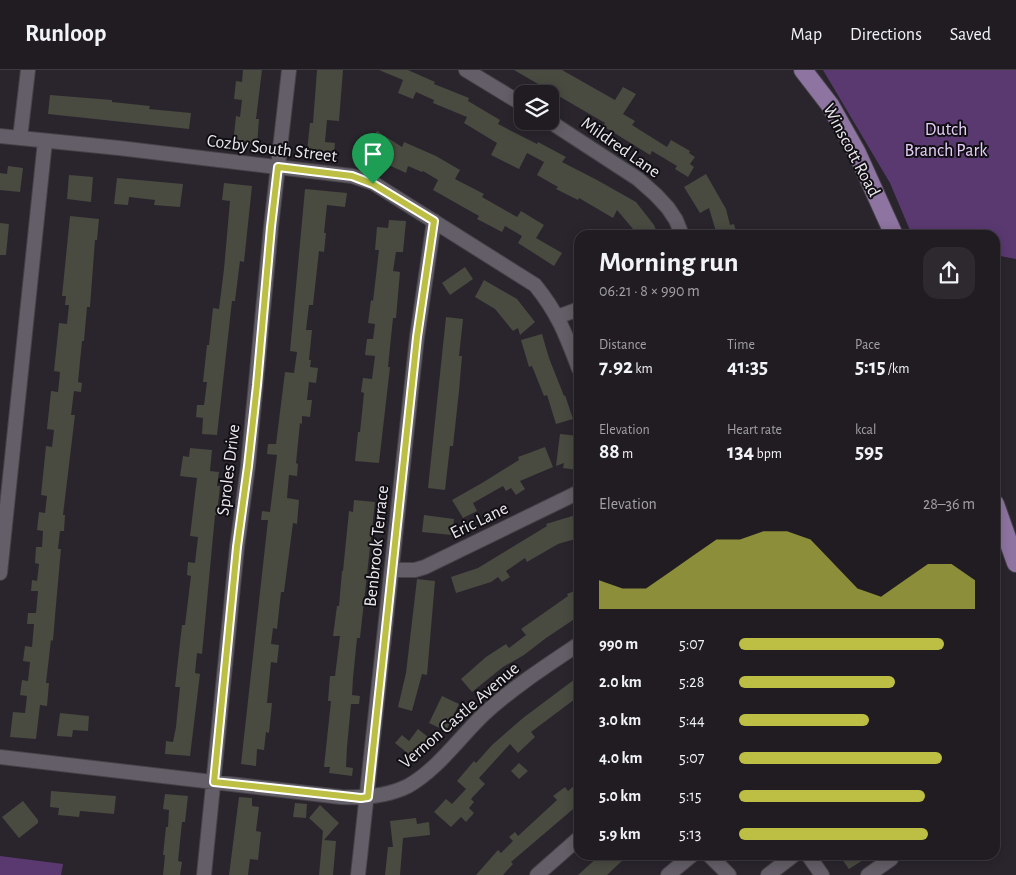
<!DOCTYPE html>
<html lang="en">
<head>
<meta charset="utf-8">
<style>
	:root { --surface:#201c22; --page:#2d292f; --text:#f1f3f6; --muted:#a2a1a5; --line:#3d3a40; --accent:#bcbf44 }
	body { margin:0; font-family:"Alegreya Sans",sans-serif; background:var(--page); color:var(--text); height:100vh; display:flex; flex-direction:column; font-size:19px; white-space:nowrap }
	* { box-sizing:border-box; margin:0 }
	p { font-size:16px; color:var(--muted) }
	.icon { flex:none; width:28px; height:28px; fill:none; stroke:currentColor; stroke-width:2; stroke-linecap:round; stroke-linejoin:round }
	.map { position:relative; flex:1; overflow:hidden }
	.drawer { position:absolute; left:574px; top:160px; width:426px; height:630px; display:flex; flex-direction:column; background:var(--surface); border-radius:15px; box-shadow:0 2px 12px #0003,0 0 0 1px var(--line) }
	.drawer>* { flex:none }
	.buttons { position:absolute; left:514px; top:15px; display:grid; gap:10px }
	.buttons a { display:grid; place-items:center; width:45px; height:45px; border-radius:10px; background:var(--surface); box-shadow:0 2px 12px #0003,0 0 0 1px var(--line); font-size:25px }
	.pin { position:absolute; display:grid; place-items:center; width:42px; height:42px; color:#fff; margin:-51px -21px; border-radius:50% 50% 50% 0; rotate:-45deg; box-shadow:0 0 5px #0007 }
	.pin .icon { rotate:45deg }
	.round { display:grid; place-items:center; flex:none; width:52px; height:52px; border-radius:15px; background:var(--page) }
	.summary { display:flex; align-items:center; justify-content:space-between; height:85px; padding:0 25px }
	h1 { font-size:28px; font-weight:700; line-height:38px }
	.stats { display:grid; grid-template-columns:repeat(3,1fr); gap:8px; height:85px; padding:5px 25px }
	.stats div { display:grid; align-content:center }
	.stats b { font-size:21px; font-weight:700 }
	.stats small { font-size:14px; font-weight:400 }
	.stats p { font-size:14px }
	.chart { height:140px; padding:10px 25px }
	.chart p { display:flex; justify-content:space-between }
	.chart svg { width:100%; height:90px; margin-top:5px; fill:var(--accent); opacity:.7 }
	ul { padding:0 25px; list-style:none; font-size:16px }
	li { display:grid; grid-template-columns:80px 60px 1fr; align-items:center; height:38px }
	li i { height:12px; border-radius:6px; background:var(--accent) }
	header { display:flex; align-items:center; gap:30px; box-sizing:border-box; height:70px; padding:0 25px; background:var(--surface); border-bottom:1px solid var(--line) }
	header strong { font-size:24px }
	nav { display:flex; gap:28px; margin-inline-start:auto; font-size:18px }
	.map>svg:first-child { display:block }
</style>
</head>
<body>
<header>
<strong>Runloop</strong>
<nav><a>Map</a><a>Directions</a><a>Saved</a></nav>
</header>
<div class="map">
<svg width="1016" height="805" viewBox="0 0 1016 805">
	<rect width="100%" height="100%" fill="#2a252d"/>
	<path fill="#5a3971" d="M823,0H1016V189L995,185V165H912L890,113Z
		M0,786L63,794L61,805H0Z"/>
	<path fill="#494a40" d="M243,0H262L256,49H259L257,76L233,73L236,46L240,47L242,30L234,29L236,11L242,12Z
		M317,0H343L339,51L327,50L325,72L335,73L334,84L307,81L310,53H313Z
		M379,0H408L435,12L434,14L469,28L468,31L500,50L498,54L537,74L538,72L566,87L562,92L597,110L636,132L654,155L658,165H638L617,140L613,148L579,128L578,130L556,119L558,117L537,105L544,92L527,83L519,99L491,85L497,73L464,53L467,47L433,33L434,30L416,22L413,29L398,23L403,10Z
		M514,0H562L615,30L623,17L636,24L623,44L635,51L632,55L667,77L671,70L690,81L689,83L695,87L690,94L694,97L688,107L675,99L677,96L652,81L650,85L603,56L605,53Z
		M50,25L112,30V32L150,36L149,39L191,43L189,59L48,44Z
		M377,61L402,77L404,72L436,86L460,100L455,109L484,124L482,127L517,147L521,141L544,155L536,168L562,183L554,196L518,173L522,166L505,156L502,162L477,149L479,146L433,120L438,110L423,101L422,102L408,96L406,103L391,96L365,80Z
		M8,96L23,98L20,122L0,120V103L7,104Z
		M706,104L726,139L730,155L734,154L737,165H717L709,138L700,143L684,117Z
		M69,105L93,107L91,132L67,129Z
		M117,108L183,114L180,137L154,135L155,130L129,127L128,135L114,134Z
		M224,113L252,116L244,192L240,191L235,231H232L217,365L202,364L203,348L196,347L197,335H204L207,312H203L207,275H209L213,238L219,239L224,199L230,131L222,130Z
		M305,119L347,123L345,137L327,135L324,163H326L324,182L319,181L313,235H309L306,260H312L309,290H311L310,297L318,298L316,313L309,312L307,330H312L310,347L302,346V354L300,353L296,393L298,394L297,406L289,405L287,428L299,430L297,454L293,453L284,522H281L277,559L273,558L271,574L279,575L277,593L271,592L267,633H272L269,663L266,662L264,680L257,679L256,696L241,694L268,450H261L262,441L270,442L277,385L267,384L268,374H276L285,302L294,303L297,282L290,281Z
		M70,146L99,149L97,170H95L90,237H87L84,271H82L78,312L82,313L81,322L74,321L71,345H75L63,445H65L64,461H60L58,479H61L55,546L53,571L51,570L46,613H49L47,636L40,635L36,669L10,667L13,642L25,643L27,626L20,625L22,610L28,611L30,592L23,591L25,576L32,577L34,554H27L28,543H36L38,521H31L32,510L37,511L39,494L35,493L36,477H42L43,461L37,460L39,442L45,443L47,426L41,425L46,376L52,377L54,360L47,359L51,321L58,322L60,302L54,301L59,253L67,254L69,235H65L66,226H62Z
		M389,150L406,151L403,182H396L393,201L400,202L396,248H393L388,297H390L379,393L355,391L358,362H360L364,323L361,322L363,308L372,309L375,286L365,285L367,269H373L375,254L368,253L371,230L373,231L379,180H375L377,157L388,158Z
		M0,153L9,154L6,185H0Z
		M465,197L473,209L450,225L442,213Z
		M484,210L517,229L535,252L520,265L518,258L513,261L495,239L475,227Z
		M446,247L463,249L459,286H462L459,321L453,376H450L445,420L428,418Z
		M542,264L549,288L564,326L565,325L573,349L556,354L547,325L544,326L532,296L529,297L521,270Z
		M560,364L579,366L578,400L563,398L564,393L556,396Z
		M545,377L553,397L520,411L525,419L516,425L511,418L506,421L503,416L473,433L477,441L463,448L452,430L482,413L519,390L518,387Z
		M190,378L212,380L210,401L219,402L217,416H220L217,445H215L202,584L197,583L195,603L200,604L190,686L165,684L166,671L173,672L176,657L180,617H175L182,555H185L191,506L187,505L188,492L195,493L198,467L190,466L197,408L180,406L183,386L189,387Z
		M354,430L375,432L360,568H357L353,608L352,625L360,626L359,634H351L347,677L346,697L353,698L352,706L329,703L330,697H324L331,631H328L330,606H335L340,566H333L337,536H339L342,501H343L349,441L353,442Z
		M579,444V468L558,474L527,492L525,488L506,501L510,507L502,512L498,507L491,512L456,523L451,507L478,498L547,456L546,454Z
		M424,445L454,449L452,465L422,462Z
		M417,509L435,511L427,605L422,604L412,641L398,637L406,603Z
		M579,519V546L546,568L524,585L503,597L472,622L461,609L486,587L506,574L509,578L526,565L521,559L568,526L567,524Z
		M579,606V626L531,662L535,667L518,683L510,674L479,708L485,714L471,729L474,732L469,738L474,743L466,752L461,747L451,757L434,742L446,729L452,734L466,719L457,711L474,691L476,693L492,675L523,648Z
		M442,626L459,634L446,661L429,653Z
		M60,643L89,646L88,661L73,660L72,667L57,666Z
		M418,659L433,671L417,691L395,673L402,665L409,671Z
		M519,693L528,701L519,709L511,701Z
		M575,715L579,720V734L511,792L513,794L503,805H476L498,780L501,783L513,771L509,767L515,762L518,766L557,730L553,726L565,717L568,721Z
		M51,721L116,726L114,744L80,741L79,747L58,745L59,738L50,737Z
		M165,724L188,726L185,752H182L178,791L182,792L180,805H163L165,785H163L166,757H168L169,740L163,739Z
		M239,727L252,728V736L259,737L256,761L261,762L258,790L250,789L248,805H229Z
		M23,731L38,750V753L19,768L2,747Z
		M295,733L307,734L306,748L293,747Z
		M320,735L339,753L324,770L336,771L333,805H319L323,761L309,748Z
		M416,748L417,754L429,752L430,765L403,768L400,805H385L388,777H393L390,751Z
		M600,785H619L623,790L607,805H578Z
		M839,785H871L849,799Z"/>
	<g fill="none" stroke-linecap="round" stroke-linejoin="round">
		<g stroke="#464249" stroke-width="16">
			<path id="minor" d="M466,0L522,34
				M549,51L638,109L656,125L668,138L676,150L682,165
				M0,66L119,78L352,106L373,113L535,215C558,243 566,265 579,299
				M20,68L28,0
				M557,247L579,239
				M392,500H415L425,497L579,422
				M0,503L45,71
				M0,687L341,727C363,728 388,726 408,716C437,700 460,667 483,645C512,618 546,596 579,574
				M709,785L729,805
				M808,785L822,805
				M204,805L237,477L248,396L271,157L289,0
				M358,805L417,267L434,151
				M537,805L579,768
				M668,805L692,785
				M768,805L794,785
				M868,805L891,789"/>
		</g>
		<g stroke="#464249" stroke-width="20">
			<path id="major" d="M803,0L830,35L857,83L894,165
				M995,434L1016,493"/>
		</g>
		<use href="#minor" stroke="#635e67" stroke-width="14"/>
		<use href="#major" stroke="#8e74a1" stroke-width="18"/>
	</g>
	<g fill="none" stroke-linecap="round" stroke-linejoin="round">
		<g stroke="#fff" stroke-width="10">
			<path id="route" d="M278,97L352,106L373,114L434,151L417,267L368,727L361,728L214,712L237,477L248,396L257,315L271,157Z"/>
		</g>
		<use href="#route" stroke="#bcbf44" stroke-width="6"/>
	</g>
	<g text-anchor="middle" stroke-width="4" stroke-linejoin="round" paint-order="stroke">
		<g font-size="18" fill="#e6d0f9" stroke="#110f13">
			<text x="946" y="65">Dutch<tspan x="946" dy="21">Branch Park</tspan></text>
		</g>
		<g font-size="18" fill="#eae8ed" stroke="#110f13">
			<text transform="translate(621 77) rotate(35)" y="6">Mildred Lane</text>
			<text transform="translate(272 78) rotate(7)" y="6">Cozby South Street</text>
			<text transform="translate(852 80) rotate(62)" y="6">Winscott Road</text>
			<text transform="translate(228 400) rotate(-83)" y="6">Sproles Drive</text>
			<text transform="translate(479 450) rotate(-26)" y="6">Eric Lane</text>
			<text transform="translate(376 476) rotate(-84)" y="6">Benbrook Terrace</text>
			<text transform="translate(459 645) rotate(-41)" y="6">Vernon Castle Avenue</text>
		</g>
	</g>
</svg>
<div class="buttons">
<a><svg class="icon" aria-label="layers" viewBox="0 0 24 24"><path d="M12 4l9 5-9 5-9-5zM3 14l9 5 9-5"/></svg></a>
</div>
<div class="pin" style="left:373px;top:114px;background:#1e9e55"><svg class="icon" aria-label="arrive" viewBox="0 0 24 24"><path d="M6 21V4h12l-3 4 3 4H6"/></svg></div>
<section class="drawer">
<div class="summary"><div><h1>Morning run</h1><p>06:21 · 8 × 990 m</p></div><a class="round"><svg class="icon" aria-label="share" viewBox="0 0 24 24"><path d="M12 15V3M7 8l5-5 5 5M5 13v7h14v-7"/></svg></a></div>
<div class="stats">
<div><p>Distance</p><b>7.92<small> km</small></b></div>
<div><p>Time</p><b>41:35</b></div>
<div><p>Pace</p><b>5:15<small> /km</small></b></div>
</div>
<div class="stats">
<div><p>Elevation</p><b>88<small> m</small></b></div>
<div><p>Heart rate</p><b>134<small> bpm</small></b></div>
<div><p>kcal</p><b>595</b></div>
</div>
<div class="chart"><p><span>Elevation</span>28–36 m</p>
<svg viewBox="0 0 160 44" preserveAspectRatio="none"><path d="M0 44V30L10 34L20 34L30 26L40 18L50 10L60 10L70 6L80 6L90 10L100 22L110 34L120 38L130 30L140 22L150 22L160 30V44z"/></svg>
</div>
<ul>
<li><b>990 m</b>5:07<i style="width:87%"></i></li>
<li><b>2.0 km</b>5:28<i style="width:66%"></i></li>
<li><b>3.0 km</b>5:44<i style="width:55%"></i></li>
<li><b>4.0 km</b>5:07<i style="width:86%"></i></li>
<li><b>5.0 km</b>5:15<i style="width:79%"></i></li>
<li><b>5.9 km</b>5:13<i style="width:80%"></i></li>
</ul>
</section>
</div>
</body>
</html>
